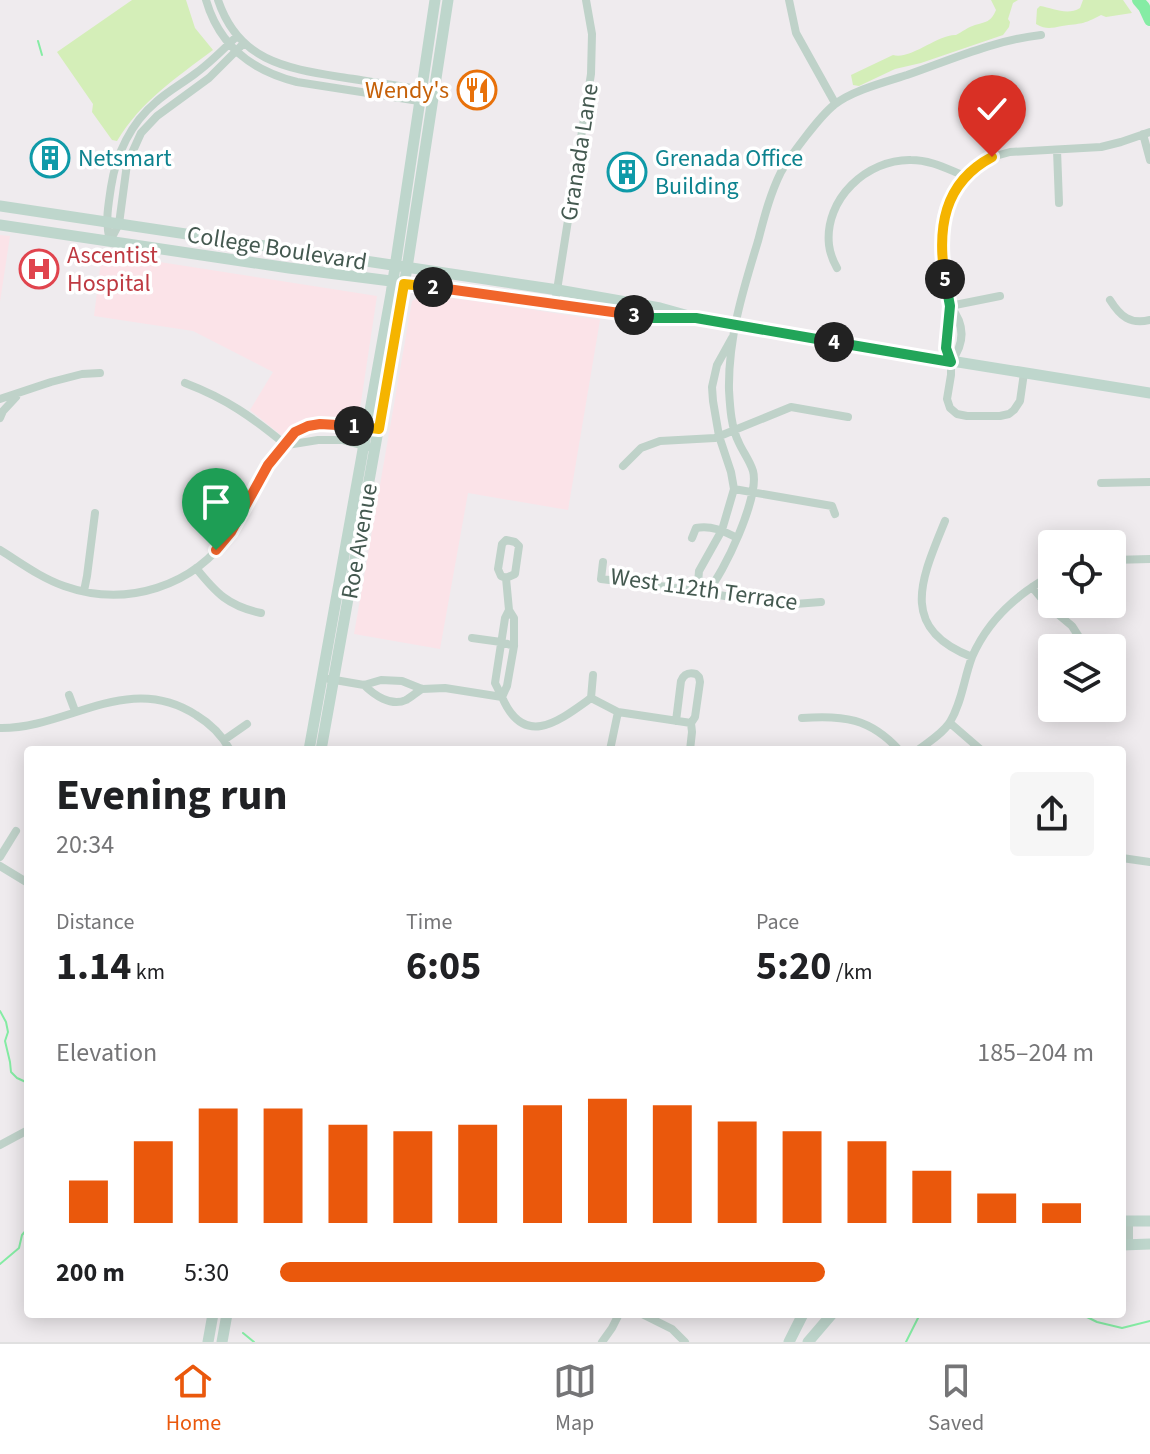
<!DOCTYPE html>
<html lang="en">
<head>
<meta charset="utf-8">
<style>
	:root { --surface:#fff; --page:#f6f6f6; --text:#202124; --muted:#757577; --line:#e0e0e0; --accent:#ea580c }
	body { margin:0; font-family:"Source Sans 3",sans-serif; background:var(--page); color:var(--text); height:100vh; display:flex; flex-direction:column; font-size:30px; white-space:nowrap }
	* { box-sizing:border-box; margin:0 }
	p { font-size:26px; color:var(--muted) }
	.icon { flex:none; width:44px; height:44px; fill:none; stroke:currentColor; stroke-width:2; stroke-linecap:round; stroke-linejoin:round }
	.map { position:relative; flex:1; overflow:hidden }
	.side { position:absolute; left:24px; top:746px; width:1102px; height:572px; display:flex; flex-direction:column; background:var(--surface); border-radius:8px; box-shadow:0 4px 20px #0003 }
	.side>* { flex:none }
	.tools { position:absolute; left:1038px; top:530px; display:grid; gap:16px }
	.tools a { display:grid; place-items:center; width:88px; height:88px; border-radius:8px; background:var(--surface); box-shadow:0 4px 20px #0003; font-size:40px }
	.pin { position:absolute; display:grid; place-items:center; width:68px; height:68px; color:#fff; margin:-82px -34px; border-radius:50% 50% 50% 0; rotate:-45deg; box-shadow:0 0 8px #0007 }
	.pin .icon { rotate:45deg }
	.km { position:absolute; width:40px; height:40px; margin:-20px; border-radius:50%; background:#222; color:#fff; font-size:22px; line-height:40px; text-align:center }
	.round { display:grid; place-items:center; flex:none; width:84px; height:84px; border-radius:8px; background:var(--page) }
	.overview { display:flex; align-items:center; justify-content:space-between; height:136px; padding:0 32px }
	h1 { font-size:44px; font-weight:700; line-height:60px }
	.figures { display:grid; grid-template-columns:repeat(3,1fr); gap:12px; height:136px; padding:8px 32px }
	.figures div { display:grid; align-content:center }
	.figures b { font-size:40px; font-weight:700 }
	.figures small { font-size:22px; font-weight:400 }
	.figures p { font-size:22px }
	.chart { height:224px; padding:16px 32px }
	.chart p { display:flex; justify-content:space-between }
	.chart svg { width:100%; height:144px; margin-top:8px; stroke:var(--accent); stroke-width:6 }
	ul { padding:0 32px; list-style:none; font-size:26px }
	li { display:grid; grid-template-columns:128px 96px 1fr; align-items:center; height:60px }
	li i { height:20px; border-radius:10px; background:var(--accent) }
	.dock { display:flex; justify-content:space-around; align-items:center; height:112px; border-top:2px solid var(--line); background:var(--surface); font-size:22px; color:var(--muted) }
	.dock a { display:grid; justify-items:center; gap:4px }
	.dock .selected { color:var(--accent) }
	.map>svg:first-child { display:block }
</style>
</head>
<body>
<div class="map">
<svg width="1150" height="1342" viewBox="0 0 1150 1342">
	<rect width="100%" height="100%" fill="#efebee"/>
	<path fill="#fbe3e8" d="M0,235L10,236L0,302Z
		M102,253L377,296L358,422L323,421L305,425L282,436L250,410L273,372L193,331L94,316Z
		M421,295L475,301L600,320L568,510L468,493L440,649L354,634L412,301Z"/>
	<path fill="#d4eeb8" d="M132,0H186L195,28L213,50C176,78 141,101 117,141L112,140L92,112L93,104L57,52Z
		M991,0H1018L1013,3L1008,19L1010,22L1009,27L1003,35L921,63L895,69L859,86L853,85L851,75L893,55C911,60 938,34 956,35C962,32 968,27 975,25C986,22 991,22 996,10Z
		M1083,0H1123L1132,13L1106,17L1101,15C1082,25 1082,23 1062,26C1051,28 1047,30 1036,24L1037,9L1040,6C1053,8 1067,16 1080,8Z"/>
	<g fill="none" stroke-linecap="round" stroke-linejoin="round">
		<path stroke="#85eca4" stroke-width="2" d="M38,41L42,55
			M0,1011L6,1022L8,1032L5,1041L10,1062L11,1072L17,1078L28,1083
			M0,1264L19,1248L22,1235L28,1228
			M1081,1314L1097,1322L1122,1328L1150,1321
			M243,1333L254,1342
			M906,1342L920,1314"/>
		<path stroke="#85eca4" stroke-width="12" d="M1138,0L1144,7L1150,20"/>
		<path stroke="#bfd2c9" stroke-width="8" d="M206,0C219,45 252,71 297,82L432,103
			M218,0C238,60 284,68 340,77C368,81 397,86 425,90
			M789,0L796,33L835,103
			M1143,134L1150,160
			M1057,150L1059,203
			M110,241L119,224L127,164L141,133L157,116L209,78L244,43
			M110,242C105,220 108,208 111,187C116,154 131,123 156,102C168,91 183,83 196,73C211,62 224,49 237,36
			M837,268C833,261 830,253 829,245C824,199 867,159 911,160C931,160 947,169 965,176
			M1110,300C1120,316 1130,325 1150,320
			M555,303L591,74L592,34L586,0
			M950,306C965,324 965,343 951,362
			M950,306L1000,296
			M732,338L717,365L712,387L713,401L719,436L731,472L734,489L722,530L699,571L698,583L706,593C724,574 760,496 753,471C750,461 743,452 739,443C731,427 730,407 729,390C728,338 743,290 758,241C764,218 770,194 781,172C790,156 820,116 834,105C851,91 885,82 907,75C950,60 995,40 1041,35
			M1024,373L1020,401L1014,410L1009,414L1000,416H967L957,414L950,408L947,399L951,375V362L946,348L950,306L941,245L946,212L955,190L972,169L992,157L1010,152L1101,147L1121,142L1150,132
			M185,383C227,399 252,417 286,445
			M0,399L51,382L82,374L100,373
			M0,418L3,411L16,397
			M287,445L318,440H342L368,447
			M623,466L641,448L660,441L715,438L791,407L848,417
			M1101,483L1150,482
			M734,489L832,506L835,514
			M945,521C922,578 897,628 972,657
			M692,538L696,528C711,525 724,531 737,538
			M226,539L199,516C200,489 227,512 238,520
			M0,550C21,563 41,578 64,586C126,608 194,587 231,532C246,510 255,484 270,462C275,455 281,451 287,444C291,440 293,434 299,431C320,418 347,426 370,429
			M1112,560L1150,559
			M603,562L601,579L668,587L782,605L821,602
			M196,568C216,593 228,606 261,613
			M1032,587L1047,605L1072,626L1086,648
			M84,591L87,576L95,513
			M472,638L501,642L514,646
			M329,679L364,685L381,680L402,681L422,689L445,688L502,697C524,749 559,721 591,698L618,712L691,723
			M364,685C374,695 391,707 406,700C411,697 417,692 422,689
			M69,695L75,711
			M502,697L507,686L514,646V618L509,610L506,578L501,576L498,569L502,544L506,540L515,542L519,546L515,574L506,578
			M502,697L495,683L505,618L509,610
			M591,698L593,675
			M802,718C843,715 870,718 899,750
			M676,721L681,681C684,674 688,672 696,674L699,677L700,682L695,717L691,723L692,732L690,750
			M950,723L980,749
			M0,728C68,729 128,671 196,715C211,724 222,735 230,750
			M224,740L247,724
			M610,750L618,712
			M918,750C929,742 943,733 950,722C962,702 964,678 972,657C988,620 1017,594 1052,575
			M0,857L16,831
			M1122,858L1150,862
			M0,866L28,883
			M0,1145L28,1130
			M1129,1244V1221
			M642,1314L672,1329L685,1342
			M602,1342L612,1328L619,1314"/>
		<path stroke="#bed6cc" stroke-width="11" d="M0,206L558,290L660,308L696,318L734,326L1150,393
			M0,225L289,268L485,293L654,318H679
			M309,750L391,294L435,0
			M321,750L407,268L448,0
			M1122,1221H1150
			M1122,1245L1150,1244
			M208,1342L213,1314
			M222,1342L227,1314
			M789,1342L803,1314
			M808,1342L832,1314"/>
	</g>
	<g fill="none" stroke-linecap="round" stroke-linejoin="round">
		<g stroke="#fff" stroke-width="16">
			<path id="split-1" d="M216,550L231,532L268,465L295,432L308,426L320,424L354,426"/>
		</g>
		<g stroke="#fff" stroke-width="16">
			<path id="split-2" d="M354,426L379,429L404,284L433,287"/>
		</g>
		<g stroke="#fff" stroke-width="16">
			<path id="split-3" d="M433,287L634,315"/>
		</g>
		<g stroke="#fff" stroke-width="16">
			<path id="split-4" d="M634,315L654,318H696L834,342"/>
		</g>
		<g stroke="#fff" stroke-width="16">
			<path id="split-5" d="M834,342L951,362L946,348L950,306L945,279"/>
		</g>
		<g stroke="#fff" stroke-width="16">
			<path id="split-6" d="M945,279C937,229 943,183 992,157"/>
		</g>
		<use href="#split-1" stroke="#f0652b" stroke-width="10"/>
		<use href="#split-2" stroke="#f5b400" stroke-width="10"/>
		<use href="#split-3" stroke="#f0652b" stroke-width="10"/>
		<use href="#split-4" stroke="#22a559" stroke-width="10"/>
		<use href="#split-5" stroke="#22a559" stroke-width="10"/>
		<use href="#split-6" stroke="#f5b400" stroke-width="10"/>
	</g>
	<defs>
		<g id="restaurant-ring" transform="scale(2)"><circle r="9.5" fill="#fff" stroke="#e8710a" stroke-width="1.5"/><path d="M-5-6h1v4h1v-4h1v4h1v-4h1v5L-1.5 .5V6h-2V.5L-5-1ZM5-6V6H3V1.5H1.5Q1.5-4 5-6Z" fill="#e8710a"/></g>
		<g id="building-ring" transform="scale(2)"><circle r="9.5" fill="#fff" stroke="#0f9aa8" stroke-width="1.5"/><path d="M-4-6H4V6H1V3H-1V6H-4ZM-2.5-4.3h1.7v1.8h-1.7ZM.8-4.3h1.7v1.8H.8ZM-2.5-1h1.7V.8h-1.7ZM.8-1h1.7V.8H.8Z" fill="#0f9aa8"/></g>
		<g id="hospital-ring" transform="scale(2)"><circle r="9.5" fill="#fff" stroke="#e0444e" stroke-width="1.5"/><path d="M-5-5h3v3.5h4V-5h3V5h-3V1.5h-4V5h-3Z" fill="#e0444e"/></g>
	</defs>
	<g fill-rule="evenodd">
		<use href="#restaurant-ring" x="477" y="90"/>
		<use href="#building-ring" x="50" y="158"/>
		<use href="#building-ring" x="627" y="172"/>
		<use href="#hospital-ring" x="39" y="269"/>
	</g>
	<g text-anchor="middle" stroke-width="7" stroke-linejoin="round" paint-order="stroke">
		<g font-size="24" fill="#c56008" stroke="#fff" text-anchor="end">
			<text x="449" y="98">Wendy's</text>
		</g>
		<g font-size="24" fill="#445950" stroke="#fff">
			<text transform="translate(579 152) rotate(-81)" y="8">Granada Lane</text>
			<text transform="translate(277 248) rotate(9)" y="8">College Boulevard</text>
			<text transform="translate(359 541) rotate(-80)" y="8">Roe Avenue</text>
			<text transform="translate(704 589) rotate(8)" y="8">West 112th Terrace</text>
		</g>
		<g font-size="24" fill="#0d838f" stroke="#fff" text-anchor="start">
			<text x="78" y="166">Netsmart</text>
			<text x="655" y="166">Grenada Office<tspan x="655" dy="28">Building</tspan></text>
		</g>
		<g font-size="24" fill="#be3a42" stroke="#fff" text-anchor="start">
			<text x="67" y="263">Ascentist<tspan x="67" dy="28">Hospital</tspan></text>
		</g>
	</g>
</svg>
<div class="tools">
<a><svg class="icon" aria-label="locate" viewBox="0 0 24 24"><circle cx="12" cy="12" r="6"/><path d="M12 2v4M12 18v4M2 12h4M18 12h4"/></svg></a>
<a><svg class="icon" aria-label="layers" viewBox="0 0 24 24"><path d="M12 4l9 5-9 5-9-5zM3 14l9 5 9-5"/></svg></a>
</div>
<div class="pin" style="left:216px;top:550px;background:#1e9e55"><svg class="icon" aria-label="arrive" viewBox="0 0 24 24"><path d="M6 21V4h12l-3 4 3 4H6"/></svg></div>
<div class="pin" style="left:992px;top:157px;background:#d93025"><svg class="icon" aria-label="check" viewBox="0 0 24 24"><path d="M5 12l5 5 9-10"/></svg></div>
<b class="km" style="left:354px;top:426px">1</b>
<b class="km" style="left:433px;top:287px">2</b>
<b class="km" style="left:634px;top:315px">3</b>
<b class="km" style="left:834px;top:342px">4</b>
<b class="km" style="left:945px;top:279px">5</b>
<section class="side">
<div class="overview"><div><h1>Evening run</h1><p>20:34</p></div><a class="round"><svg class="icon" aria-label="share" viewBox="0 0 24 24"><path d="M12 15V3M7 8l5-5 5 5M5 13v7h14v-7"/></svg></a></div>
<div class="figures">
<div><p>Distance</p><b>1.14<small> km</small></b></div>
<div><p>Time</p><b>6:05</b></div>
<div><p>Pace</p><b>5:20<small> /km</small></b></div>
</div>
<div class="chart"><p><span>Elevation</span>185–204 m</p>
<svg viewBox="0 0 160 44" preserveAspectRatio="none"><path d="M5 44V31M15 44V19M25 44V9M35 44V9M45 44V14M55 44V16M65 44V14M75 44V8M85 44V6M95 44V8M105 44V13M115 44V16M125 44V19M135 44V28M145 44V35M155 44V38"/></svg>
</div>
<ul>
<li><b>200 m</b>5:30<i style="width:67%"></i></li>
</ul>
</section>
</div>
<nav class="dock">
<a class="selected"><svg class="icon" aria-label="home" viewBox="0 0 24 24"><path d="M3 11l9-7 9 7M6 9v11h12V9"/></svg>Home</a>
<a><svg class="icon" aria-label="map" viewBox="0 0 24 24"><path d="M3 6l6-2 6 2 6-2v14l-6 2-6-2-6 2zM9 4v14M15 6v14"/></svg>Map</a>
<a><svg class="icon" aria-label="saved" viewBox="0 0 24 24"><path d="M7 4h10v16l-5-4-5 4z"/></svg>Saved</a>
</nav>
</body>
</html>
